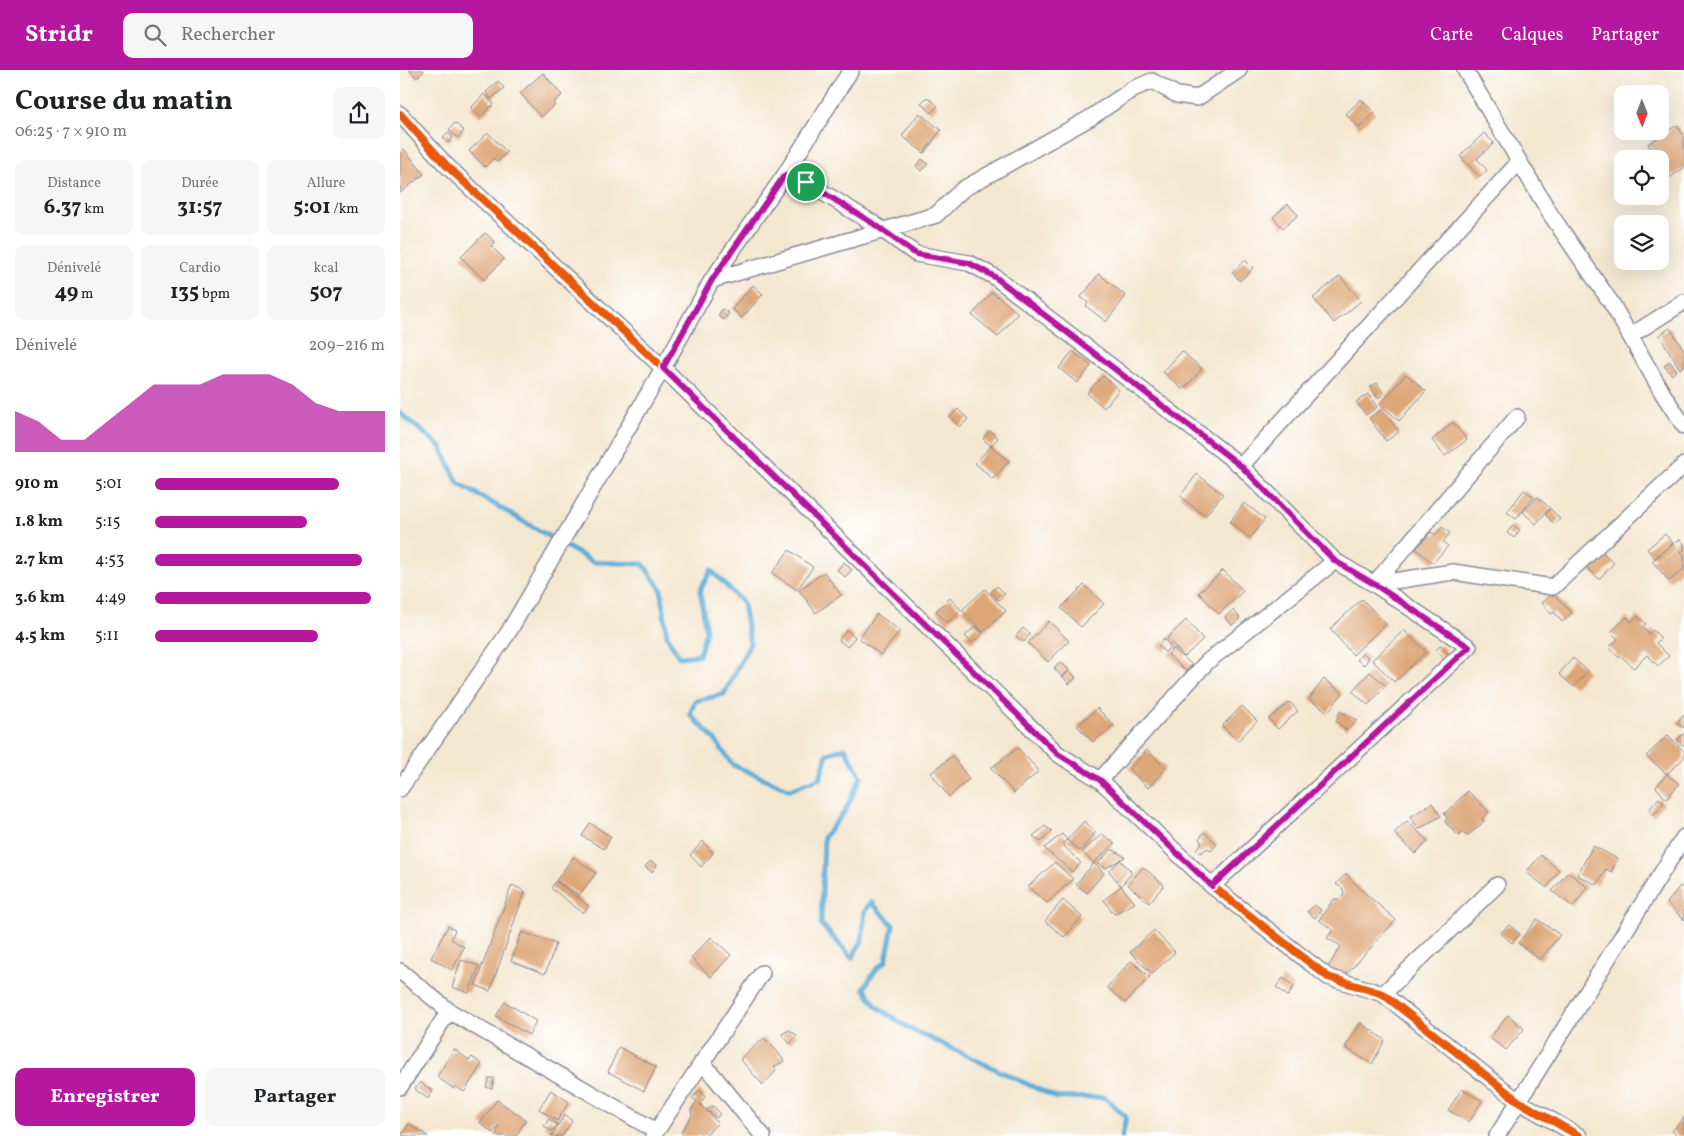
<!DOCTYPE html>
<html lang="fr">
<head>
<meta charset="utf-8">
<style>
	:root { --surface:#fff; --page:#f6f6f6; --text:#202124; --muted:#757577; --accent:#b5179e }
	body { margin:0; font-family:Vollkorn,serif; background:var(--page); color:var(--text); height:100vh; display:flex; flex-direction:column; font-size:19px; white-space:nowrap }
	* { box-sizing:border-box; margin:0 }
	p { font-size:16px; color:var(--muted) }
	.icon { flex:none; width:28px; height:28px; fill:none; stroke:currentColor; stroke-width:2; stroke-linecap:round; stroke-linejoin:round }
	.map { position:relative; flex:1; overflow:hidden }
	.sheet { display:flex; flex-direction:column; background:var(--surface); width:400px }
	.sheet>* { flex:none }
	.needle { width:32px; rotate:179deg }
	.buttons { position:absolute; left:1214px; top:15px; display:grid; gap:10px }
	.buttons a { display:grid; place-items:center; width:55px; height:55px; border-radius:10px; background:var(--surface); box-shadow:0 5px 20px #0002; font-size:25px }
	.pin { position:absolute; display:grid; place-items:center; width:42px; height:42px; color:#fff; margin:-21px; border:2px solid #fff; border-radius:50%; box-shadow:0 1px 5px #0007 }
	.round { display:grid; place-items:center; flex:none; width:52px; height:52px; border-radius:10px; background:var(--page) }
	.summary { display:flex; align-items:center; justify-content:space-between; height:85px; padding:0 15px }
	h1 { font-size:28px; font-weight:700; line-height:38px }
	.stats { display:grid; grid-template-columns:repeat(3,1fr); gap:8px; height:85px; padding:5px 15px }
	.stats div { display:grid; align-content:center; border-radius:10px; background:var(--page); text-align:center }
	.stats b { font-size:21px; font-weight:700 }
	.stats small { font-size:14px; font-weight:400 }
	.stats p { font-size:14px }
	.chart { height:140px; padding:10px 15px }
	.chart p { display:flex; justify-content:space-between }
	.chart svg { width:100%; height:90px; margin-top:5px; fill:var(--accent); opacity:.7 }
	.action { display:flex; gap:10px; margin-top:auto; padding:10px 15px }
	.action a { flex:1; height:58px; border-radius:10px; background:var(--accent); color:#fff; font-size:20px; font-weight:700; line-height:58px; text-align:center }
	.action a+a { background:var(--page); color:var(--text) }
	ul { padding:0 15px; list-style:none; font-size:16px }
	li { display:grid; grid-template-columns:80px 60px 1fr; align-items:center; height:38px }
	li i { height:12px; border-radius:6px; background:var(--accent) }
	header { display:flex; align-items:center; gap:30px; box-sizing:border-box; height:70px; padding:0 25px; background:var(--accent); color:#fff }
	header strong { font-size:24px }
	nav { display:flex; gap:28px; margin-inline-start:auto; font-size:18px }
	.search { width:350px; height:45px; background:var(--page); display:flex; align-items:center; gap:12px; box-sizing:border-box; padding:0 18px; border-radius:10px; color:var(--muted); font-size:19px }
	main { display:flex; flex:1; min-height:0 }
	.map>svg:first-child { display:block }
</style>
</head>
<body>
<header>
<strong>Stridr</strong>
<div class="search"><svg class="icon" aria-label="search" viewBox="0 0 24 24"><circle cx="10" cy="10" r="6"/><path d="M15 15l6 6"/></svg>Rechercher</div>
<nav><a>Carte</a><a>Calques</a><a>Partager</a></nav>
</header>
<main>
<section class="sheet">
<div class="summary"><div><h1>Course du matin</h1><p>06:25 · 7 × 910 m</p></div><a class="round"><svg class="icon" aria-label="share" viewBox="0 0 24 24"><path d="M12 15V3M7 8l5-5 5 5M5 13v7h14v-7"/></svg></a></div>
<div class="stats">
<div><p>Distance</p><b>6.37<small> km</small></b></div>
<div><p>Durée</p><b>31:57</b></div>
<div><p>Allure</p><b>5:01<small> /km</small></b></div>
</div>
<div class="stats">
<div><p>Dénivelé</p><b>49<small> m</small></b></div>
<div><p>Cardio</p><b>135<small> bpm</small></b></div>
<div><p>kcal</p><b>507</b></div>
</div>
<div class="chart"><p><span>Dénivelé</span>209–216 m</p>
<svg viewBox="0 0 160 44" preserveAspectRatio="none"><path d="M0 44V24L10 29L20 38L30 38L40 29L50 20L60 11L70 11L80 11L90 6L100 6L110 6L120 11L130 20L140 24L150 24L160 24V44z"/></svg>
</div>
<ul>
<li><b>910 m</b>5:01<i style="width:80%"></i></li>
<li><b>1.8 km</b>5:15<i style="width:66%"></i></li>
<li><b>2.7 km</b>4:53<i style="width:90%"></i></li>
<li><b>3.6 km</b>4:49<i style="width:94%"></i></li>
<li><b>4.5 km</b>5:11<i style="width:71%"></i></li>
</ul>
<div class="action"><a>Enregistrer</a><a>Partager</a></div>
</section>
<div class="map">
<svg width="1284" height="1066" viewBox="0 0 1284 1066">
	<rect width="100%" height="100%" fill="#fff"/>
	<filter id="ink" filterUnits="userSpaceOnUse"><feTurbulence type="fractalNoise" baseFrequency=".02" numOctaves="2"/><feDisplacementMap in="SourceGraphic" scale="10" xChannelSelector="R" yChannelSelector="G"/><feConvolveMatrix kernelMatrix="1 2 1 2 8 2 1 2 1" color-interpolation-filters="sRGB"/></filter>
	<filter id="wash" filterUnits="userSpaceOnUse"><feTurbulence type="fractalNoise" baseFrequency=".0096" numOctaves="4" result="noise"/><feDisplacementMap in="SourceGraphic" scale="20" xChannelSelector="R" yChannelSelector="G"/><feGaussianBlur stdDeviation="1.12" result="paint"/><feColorMatrix in="noise" values="0 0 0 0 0 0 0 0 0 0 0 0 0 0 0 0 0 1.4 0 .05"/><feComposite in="paint" operator="in"/></filter>
	<g filter="url(#wash)">
		<rect width="100%" height="100%" fill="#f4e7d0"/>
		<g fill="none" stroke-linecap="round" stroke-linejoin="round">
			<path stroke="#5dadd7" stroke-width="5" d="M0,343L41,377L58,413L193,492L243,494L261,519L267,566L279,587L299,585L306,561L300,520L311,500L343,533L350,574L324,624L295,631L290,644L315,670L333,695L390,720L420,708L427,684L445,678L461,707L445,741L424,767L421,854L452,888L462,871L465,841L471,832L493,855L486,891L477,898L464,918L476,936L508,958L657,1028L704,1027L726,1047L722,1066"/>
		</g>
		<g id="blocks">
			<path fill="#dda677" d="M9,0H23L24,1L17,8Z
				M143,3L162,25L153,33L155,35L141,47L120,23Z
				M98,11L104,18L91,29L86,22Z
				M84,24L94,34L81,47L71,38Z
				M527,27L538,36L531,43L521,33Z
				M961,29L975,43L959,58L946,44Z
				M519,43L541,60L524,83L502,66Z
				M55,53L64,61L58,68L49,60Z
				M1277,55L1284,66V98L1269,108L1260,93V89H1257L1248,74Z
				M48,62L53,68L48,73L43,67Z
				M88,63L107,82L97,92L94,88L85,97L69,81Z
				M1084,63L1094,73L1077,89L1087,100L1080,107L1060,86Z
				M4,79L24,104L0,123V83Z
				M522,89L528,94L521,101L516,96Z
				M888,134L898,145L883,158L873,147Z
				M85,163L95,172L91,176L104,189L84,210L61,187Z
				M845,190L853,198L840,211L832,202Z
				M699,204L726,226L706,252L686,236L688,233L681,227Z
				M940,206L961,231L934,253L913,228Z
				M353,215L363,224L342,248L332,239Z
				M592,222L618,243L598,267L572,245Z
				M322,239L329,243L324,250L318,246Z
				M1270,258L1284,280V296L1280,299L1259,265Z
				M673,281L691,296L677,313L659,298Z
				M782,281L802,299L783,320L763,302Z
				M1269,291L1277,300L1272,305L1264,296Z
				M1006,304L1026,321L999,351L980,334Z
				M703,306L719,320L704,338L687,323Z
				M977,313L984,324L978,328L970,317Z
				M968,324L977,337L966,345L956,332Z
				M558,339L568,349L560,357L550,347Z
				M982,339L999,362L986,371L969,348Z
				M1053,352L1067,370L1045,386L1032,370Z
				M590,361L598,368L591,376L609,391L593,409L575,393L591,376L583,369Z
				M797,404L823,424L805,446L780,426Z
				M1124,420L1134,427L1116,449L1107,442Z
				M1137,427L1150,438L1136,454L1123,442Z
				M844,433L865,449L850,468L830,452Z
				M1151,439L1160,449L1154,454L1145,444Z
				M1113,455L1120,460L1114,468L1107,463Z
				M1042,457L1050,463L1043,472L1048,476L1033,493L1016,479L1031,462L1035,465Z
				M1265,464L1273,473L1255,488L1247,479Z
				M1280,469L1284,474V480L1281,482L1284,485V499L1269,511L1252,491Z
				M389,480L413,497L397,520L372,503Z
				M1200,480L1214,493L1199,509L1185,496Z
				M444,492L452,500L445,507L437,500Z
				M823,500L843,521L819,544L799,523Z
				M424,502L441,525L416,543L399,520Z
				M684,515L704,534L681,557L661,538Z
				M597,516L605,524L599,530L591,522Z
				M585,519L606,541L583,562L562,540Z
				M1153,523L1172,543L1162,552L1154,542L1151,544L1142,533Z
				M550,528L561,540L547,553L536,541Z
				M962,529L986,554L953,585L930,559Z
				M833,540L840,548L832,555L825,547Z
				M477,544L500,561L481,585L459,568Z
				M1237,546L1246,554L1242,557L1249,564L1253,560L1261,568L1256,573L1269,586L1258,596L1247,585L1234,598L1221,586L1219,588L1209,577L1218,569L1211,562L1227,547L1231,552Z
				M786,550L803,569L784,587L767,568Z
				M649,551L669,571L648,592L628,573Z
				M576,556L583,563L572,573L565,566Z
				M623,558L630,564L624,572L616,566Z
				M447,560L455,567L447,577L439,570Z
				M1004,560L1026,582L994,612L972,590Z
				M764,569L771,576L765,582L758,576Z
				M1041,575L1049,585L1044,589L1036,580Z
				M773,578L792,595L786,601L768,585Z
				M963,583L969,588L964,595L957,590Z
				M1173,588L1188,601L1174,617L1159,604Z
				M661,592L669,600L662,607L654,598Z
				M670,601L676,608L669,614L663,607Z
				M970,602L986,616L968,635L952,621Z
				M924,609L943,623L928,642L909,629Z
				M890,632L898,641L878,659L869,649Z
				M842,636L857,651L838,671L822,656Z
				M697,638L714,655L693,672L677,656Z
				M940,641L957,650L946,660L936,651Z
				M1284,644V658L1277,653Z
				M1284,663V676L1277,670Z
				M1268,665L1284,681V688L1267,704L1246,686Z
				M618,678L639,701L614,723L591,698Z
				M747,680L766,698L748,718L729,699Z
				M552,686L569,709L549,727L531,703Z
				M1267,704L1279,714L1266,729L1256,717Z
				M1068,721L1089,742L1082,749L1084,751L1075,760L1067,766L1062,762L1059,766L1045,752L1047,747L1044,744Z
				M1259,728L1264,733L1253,746L1249,740Z
				M1032,733L1041,746L1019,759L1010,747Z
				M684,751L696,762L680,781L667,770Z
				M1007,751L1028,771L1015,784L994,763Z
				M190,753L211,767L204,779L182,766Z
				M645,756L652,761L641,772L633,766Z
				M804,762L817,774L811,781L808,778L800,783L796,779L802,773L799,769Z
				M662,764L667,770L662,774L681,793L672,802L644,778Z
				M702,764L715,773L694,793L682,782Z
				M303,771L313,783L301,797L290,785Z
				M1193,776L1218,789L1211,802L1206,799L1197,815L1177,805Z
				M712,779L725,787L706,798L697,794Z
				M1141,785L1159,800L1147,818L1126,802Z
				M173,787L196,803L179,825L156,811Z
				M720,790L732,802L721,816L709,801Z
				M250,791L257,795L252,802L245,797Z
				M655,792L673,809L647,833L628,817Z
				M694,793L704,803L687,823L676,814Z
				M743,797L764,815L749,833L728,815Z
				M1168,802L1187,817L1173,837L1152,821Z
				M946,804L966,824L996,850L943,908L928,897L941,876L927,868L933,860L919,850L934,829H938L944,824L943,819L936,814Z
				M156,811L189,836L183,843L151,818Z
				M112,815L125,821L90,921L75,915Z
				M721,816L735,833L714,844L704,830Z
				M1280,816L1284,819V850L1267,833Z
				M663,830L682,847L664,867L645,851Z
				M915,835L921,840L915,848L907,842Z
				M1137,849L1160,865L1140,890L1118,873Z
				M1109,855L1120,864L1112,873L1100,863Z
				M48,856L55,860L51,869L64,877L52,900L31,888Z
				M754,860L775,882L752,904L730,882Z
				M122,862L156,874L145,904L111,891Z
				M311,867L331,885L311,907L291,888Z
				M61,890L79,896L69,923L52,917Z
				M731,891L750,907L725,933L707,917Z
				M883,908L894,916L888,926L876,917Z
				M105,932L136,951L129,965L96,946Z
				M1108,945L1124,959L1106,980L1090,968Z
				M961,953L985,970L972,994L945,977Z
				M389,960L397,965L390,974L382,964Z
				M364,968L376,980L384,991L374,997L376,1001L363,1015L340,989Z
				M219,977L256,997L244,1021L208,1002Z
				M54,979L69,990L72,987L82,994L64,1022L55,1016L54,1019L37,1007Z
				M89,1008H94L92,1019L86,1017Z
				M20,1012L33,1021L28,1029L15,1019Z
				M1062,1019L1082,1031L1069,1052L1048,1040Z
				M151,1020L169,1032L157,1051L139,1039Z
				M300,1020L305,1027L300,1034L318,1053L304,1066H284L281,1062L292,1046L291,1040L297,1031L292,1028Z
				M97,1030L126,1050L116,1066H97L96,1065L99,1055L93,1063L80,1053Z
				M313,1036L320,1043L317,1048L306,1040Z
				M165,1045L172,1051L162,1066H151Z
				M1284,1047V1066H1278L1272,1061Z
				M149,1049L158,1055L151,1061L144,1056Z
				M9,1054L28,1066H1Z"/>
		</g>
	</g>
	<g filter="url(#ink)">
		<use href="#blocks" fill-opacity="0" stroke="#888b97" stroke-width="1"/>
		<g fill="none" stroke-linecap="round" stroke-linejoin="round">
			<g stroke="#888b97" stroke-width="18">
				<path id="minor" d="M1065,0L1151,145L1212,234L1263,324L1284,356
					M0,44L46,95L263,298L658,684L700,710L812,816L928,907L983,924L1118,1031L1179,1066
					M384,106L406,112L474,154L516,184L569,193L595,207L841,396L935,491L974,514L1069,577L812,816
					M312,210L536,145L563,119L690,48L733,19L752,11L777,25L797,28L839,0
					M1230,266L1284,232
					M841,396L1119,92
					M974,514L1053,502L1153,517L1284,395
					M974,514L1117,347
					M700,710L807,592L935,491
					M0,719L108,563L263,298L312,210L384,106L451,0
					M0,901L49,941L256,1061
					M983,924L1097,815
					M302,992L363,1066
					M0,1017L49,941
					M253,1066L362,903
					M1097,1066L1284,767"/>
			</g>
			<use href="#minor" stroke="#fff" stroke-width="15"/>
			<g stroke="#fff" stroke-width="11">
				<path id="cycleway" d="M0,44L46,95L263,298L658,684L700,710L812,816L928,907L983,924L1118,1031L1179,1066
					M384,106L406,112L474,154L516,184L569,193L595,207L841,396L935,491L974,514L1069,577L812,816"/>
			</g>
			<use href="#cycleway" stroke="#e8590c" stroke-width="8"/>
		</g>
	</g>
	<g fill="none" stroke-linecap="round" stroke-linejoin="round" filter="url(#ink)">
		<g stroke="#fff" stroke-width="10">
			<path id="route" d="M384,106L406,112L474,154L516,184L569,193L595,207L841,396L935,491L974,514L1069,577L812,816L700,710L658,684L263,298L312,210Z"/>
		</g>
		<use href="#route" stroke="#b5179e" stroke-width="6"/>
	</g>
</svg>
<div class="buttons">
<a><svg class="needle" viewBox="-14 -14 28 28"><path d="M0-13l5 13h-10z" fill="#e53935"/><path d="M0 13l5-13h-10z" fill="#757577"/></svg></a>
<a><svg class="icon" aria-label="locate" viewBox="0 0 24 24"><circle cx="12" cy="12" r="6"/><path d="M12 2v4M12 18v4M2 12h4M18 12h4"/></svg></a>
<a><svg class="icon" aria-label="layers" viewBox="0 0 24 24"><path d="M12 4l9 5-9 5-9-5zM3 14l9 5 9-5"/></svg></a>
</div>
<div class="pin" style="left:406px;top:112px;background:#1e9e55"><svg class="icon" aria-label="arrive" viewBox="0 0 24 24"><path d="M6 21V4h12l-3 4 3 4H6"/></svg></div>
</div>
</main>
</body>
</html>
